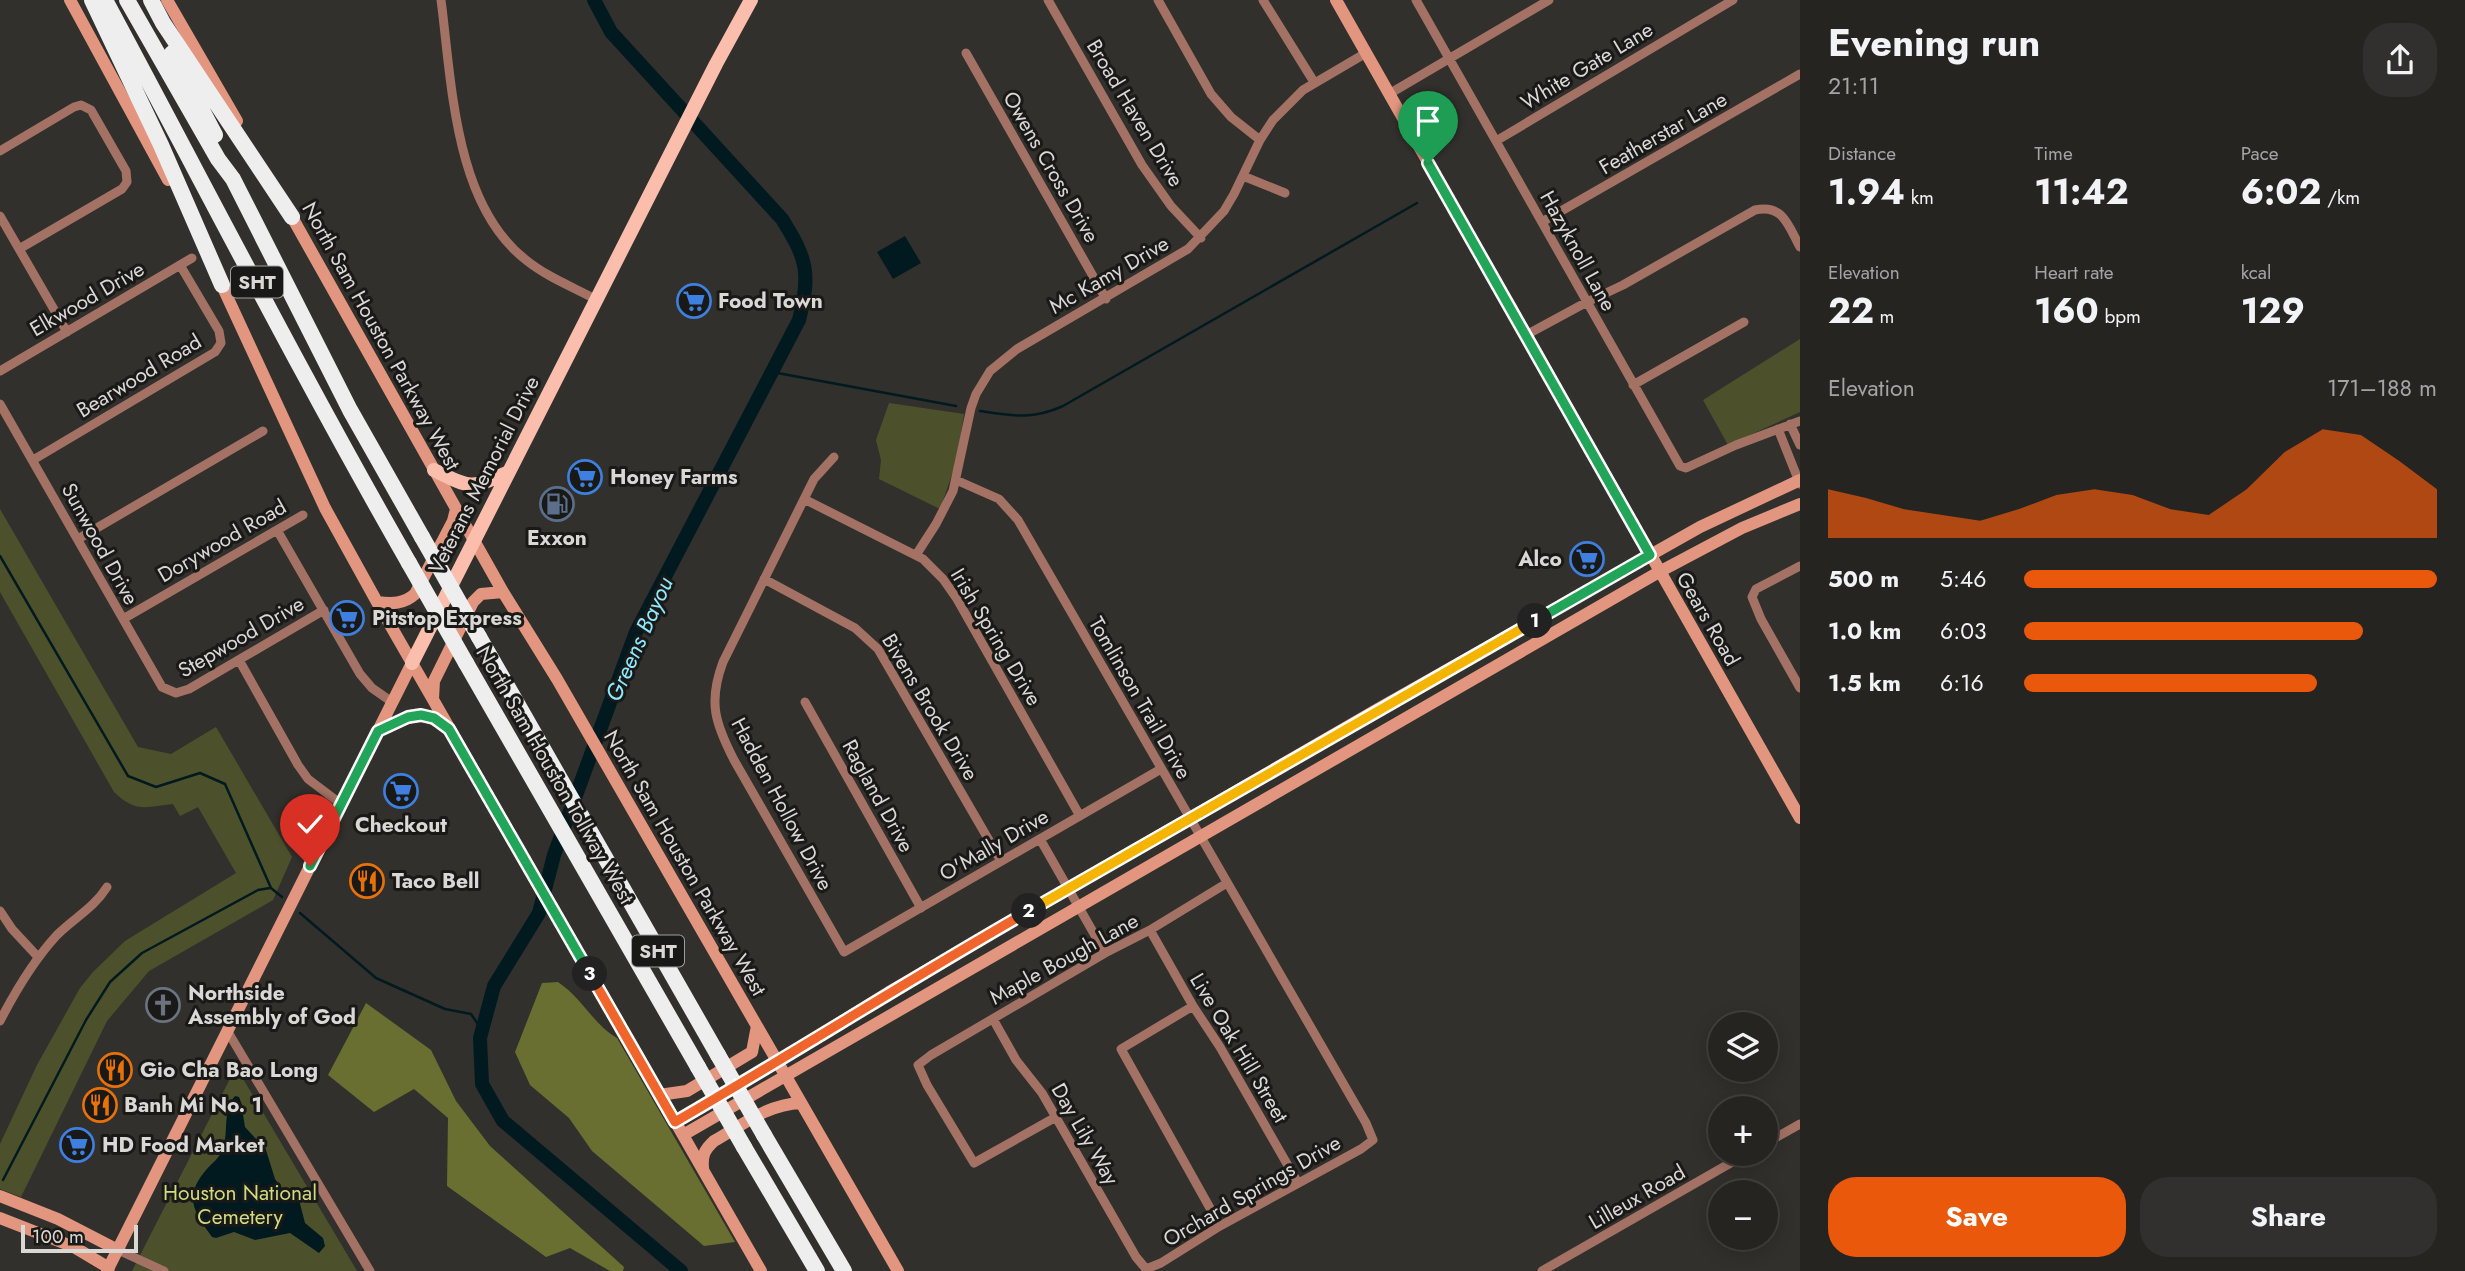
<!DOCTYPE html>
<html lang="en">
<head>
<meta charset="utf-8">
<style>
	:root { --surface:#262421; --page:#32302e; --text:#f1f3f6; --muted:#a4a4a5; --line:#42413f; --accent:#ea580c }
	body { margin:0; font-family:Jost,sans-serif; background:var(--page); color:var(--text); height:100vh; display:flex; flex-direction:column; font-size:26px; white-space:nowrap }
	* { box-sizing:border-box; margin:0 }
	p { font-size:23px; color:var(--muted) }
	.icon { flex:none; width:38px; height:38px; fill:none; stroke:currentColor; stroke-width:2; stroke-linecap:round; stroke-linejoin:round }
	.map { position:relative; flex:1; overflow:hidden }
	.panel { display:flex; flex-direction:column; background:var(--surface); width:665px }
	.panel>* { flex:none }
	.buttons { position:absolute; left:1708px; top:1012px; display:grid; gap:14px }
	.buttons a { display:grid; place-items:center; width:70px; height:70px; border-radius:50%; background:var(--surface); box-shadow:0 4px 18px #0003,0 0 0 2px var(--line); font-size:35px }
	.scale { position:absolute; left:21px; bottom:18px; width:117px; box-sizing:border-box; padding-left:7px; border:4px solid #d9d8d5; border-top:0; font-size:19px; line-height:24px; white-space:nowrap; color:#d9d8d5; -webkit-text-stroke:5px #191917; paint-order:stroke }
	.pin { position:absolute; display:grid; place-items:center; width:60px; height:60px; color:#fff; margin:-72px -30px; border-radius:50% 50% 50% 0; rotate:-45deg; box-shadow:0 0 7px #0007 }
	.pin .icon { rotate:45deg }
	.km { position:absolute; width:35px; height:35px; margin:-18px; border-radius:50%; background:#222; color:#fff; font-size:19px; line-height:35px; text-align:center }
	.round { display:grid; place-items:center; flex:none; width:74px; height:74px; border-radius:28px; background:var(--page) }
	.summary { display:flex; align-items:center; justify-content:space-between; height:119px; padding:0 28px }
	h1 { font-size:38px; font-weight:700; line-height:52px }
	.metrics { display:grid; grid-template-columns:repeat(3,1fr); gap:10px; height:119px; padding:7px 28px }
	.metrics div { display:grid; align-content:center }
	.metrics b { font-size:35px; font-weight:700 }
	.metrics small { font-size:19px; font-weight:400 }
	.metrics p { font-size:19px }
	.chart { height:196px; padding:14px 28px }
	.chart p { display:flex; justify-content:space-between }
	.chart svg { width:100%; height:126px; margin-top:7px; fill:var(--accent); opacity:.7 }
	.action { display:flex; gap:14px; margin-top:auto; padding:14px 28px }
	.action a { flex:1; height:80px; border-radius:28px; background:var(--accent); color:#fff; font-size:28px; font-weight:700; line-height:80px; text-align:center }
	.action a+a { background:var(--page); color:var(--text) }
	ul { padding:0 28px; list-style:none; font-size:23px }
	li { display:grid; grid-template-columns:112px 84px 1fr; align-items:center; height:52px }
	li i { height:18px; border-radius:9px; background:var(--accent) }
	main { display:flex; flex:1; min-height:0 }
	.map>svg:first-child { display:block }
</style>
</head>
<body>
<main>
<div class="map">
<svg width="1800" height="1271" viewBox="0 0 1800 1271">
	<rect width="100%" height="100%" fill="#32302c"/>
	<path fill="#4d512b" d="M1800,339V412L1728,445L1703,400Z
		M889,403L964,414L957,460L940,509L879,479L881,460L876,440Z
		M0,509L138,747L171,754L216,727L292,857L273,900L149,971L107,1021L21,1197L0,1189V1144L37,1065L80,988L93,972L125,941L236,873L198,807L180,816L173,804C145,807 136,813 114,792L0,592Z
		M236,1067L357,1271H132Z"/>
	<path fill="#696f30" d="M558,982C582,998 593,1024 617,1038L735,1242L704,1246L592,1151L569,1118L530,1085L515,1052L542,983Z
		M366,1003L431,1050L456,1101L490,1146L624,1267L623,1271H610L570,1248L546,1257L447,1186L448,1118L414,1089L374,1112L328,1075Z"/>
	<path fill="#011a20" d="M905,236L921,263L893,279L877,252Z
		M235,1096L239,1097L244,1110L243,1115L245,1127L266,1150L275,1179L281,1187L298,1196L305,1223L323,1238L325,1246L319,1253L290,1233L255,1240L234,1232L216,1238L212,1237C194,1212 183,1197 206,1170C212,1163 220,1158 223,1148C229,1131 222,1111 235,1096Z"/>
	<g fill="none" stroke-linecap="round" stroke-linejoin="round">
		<path stroke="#011a20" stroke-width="2.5" d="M772,372L956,406
			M980,411C1013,416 1032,420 1063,406L1417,203
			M0,556L128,776L156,787L200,773L225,784L271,888L282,897
			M300,913L376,978L445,1009L471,1014L482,1030
			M3,1180L86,1020L110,982L142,953L258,890L270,888"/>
		<path stroke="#011a20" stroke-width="14" d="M594,0L611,32L782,219C807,259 811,273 799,320L636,632L554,855L539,913L494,986L480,1038L482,1084L503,1121L681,1271"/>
		<path stroke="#a37264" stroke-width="9" d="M441,0C452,83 454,204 526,260C547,277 573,287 597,300
			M1048,0L1142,165L1171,206L1201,238
			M1158,0L1211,94L1231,117L1260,140
			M1263,0L1314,82
			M1416,0L1680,466L1686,468L1736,445L1800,421
			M966,53L1106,299
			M1389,94L1549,0
			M1496,141L1733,0
			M0,151L74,107L81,105L91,110L126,171L127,182L122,189L19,249
			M1243,176L1285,193
			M0,216L67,332
			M1542,222L1800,74
			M1526,335L1587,302L1623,285L1755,210C1783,204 1788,225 1800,247
			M0,371L192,258
			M1633,385L1744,322
			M0,404L162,687L176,693L189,689L324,610
			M1790,424L1800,445
			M1778,429L1800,484
			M834,457L814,479L723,662C708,702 715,723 734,760L844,952L1161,769
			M33,460L215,352L221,343L219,331L180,265
			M956,480L999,499L1018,520L1366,1123L1373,1140L1361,1149L1220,1226L1161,1263L1146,1269L1136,1257L1042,1093L1016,1060L993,1019
			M804,499L923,559L943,579L957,599L1080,816
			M277,530L360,674L372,688L392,702
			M78,539L263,431
			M916,555L936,524L953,491L971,408L976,394L990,371L1017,349L1188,249L1224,211L1234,194L1260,140L1273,120L1303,90L1366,53
			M1800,566L1756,589L1752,597L1761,619L1800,688
			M764,579L855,628L878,649L1001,861
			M123,619L303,515
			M239,660L298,765L308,779L341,804
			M805,702L921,908
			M1040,839L1105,953
			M0,911L12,929L38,957
			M1150,930L1193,1006L1220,1047L1298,1183
			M1193,1006L1121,1049L1220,1226
			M0,1021C16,990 33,961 57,935C74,918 94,908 107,887
			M228,1032L370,1271
			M1056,1117L974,1163L927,1085L918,1065L931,1055L1105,953L1150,930L1227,883
			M1766,1143L1800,1124
			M118,1250L164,1271
			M1542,1271L1748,1153"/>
		<path stroke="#e3967f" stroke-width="12" d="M70,0L168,180
			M167,0L237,121
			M1336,0L1800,818
			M288,210L503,592L557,679L898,1271
			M218,277L325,508L377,602L761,1271
			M377,602C392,604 404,604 415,594L453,521L456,509
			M433,699L434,681L473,602L481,594L503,592
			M378,731C404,719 419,707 445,726
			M659,1095L687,1091L752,1052L757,1026
			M675,1122L790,1054L889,992L1378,709L1700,527L1800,480
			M683,1135L1659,572L1742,528L1800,504
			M703,1168C702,1156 704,1150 714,1141C742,1125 768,1104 801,1103
			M0,1196L58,1219L118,1250
			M0,1218L74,1247L109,1268
			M107,1271L412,663"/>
		<path stroke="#fbbeac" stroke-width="14" d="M434,470C472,489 470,489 509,472
			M412,663L716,64L751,0"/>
		<path stroke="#eee" stroke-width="16" d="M92,0L161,145L222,285
			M105,0C206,188 303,378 409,563
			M127,0L218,159L233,179L350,410L422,537
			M151,0L163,23L292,217
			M172,53L215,135
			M479,637L718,1055
			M466,663L698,1067
			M764,1135L844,1271
			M744,1147L817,1271"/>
		<path stroke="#eee" stroke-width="16" d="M422,537L479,637
			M409,563L466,663
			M718,1055L764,1135
			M698,1067L744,1147"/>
	</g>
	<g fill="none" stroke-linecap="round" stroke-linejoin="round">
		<g stroke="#fff" stroke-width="14">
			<path id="split-1" d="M1428,163L1650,555L1535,621"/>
		</g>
		<g stroke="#fff" stroke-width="14">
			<path id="split-2" d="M1029,911L1535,621"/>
		</g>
		<g stroke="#fff" stroke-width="14">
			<path id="split-3" d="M590,974L675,1122C794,1053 910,979 1029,911"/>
		</g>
		<g stroke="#fff" stroke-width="14">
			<path id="split-4" d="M310,866L378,731L408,717L421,715L434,718L449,729L590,974"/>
		</g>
		<use href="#split-1" stroke="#22a559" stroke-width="9"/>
		<use href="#split-2" stroke="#f5b400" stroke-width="9"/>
		<use href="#split-3" stroke="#f0652b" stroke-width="9"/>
		<use href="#split-4" stroke="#22a559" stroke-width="9"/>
	</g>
	<defs>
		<g id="supermarket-ring" transform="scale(1.75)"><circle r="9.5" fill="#191917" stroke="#3f7fe0" stroke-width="1.5"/><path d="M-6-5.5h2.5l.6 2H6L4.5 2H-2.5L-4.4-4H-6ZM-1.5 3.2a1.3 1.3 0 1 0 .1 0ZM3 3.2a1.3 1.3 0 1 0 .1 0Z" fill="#3f7fe0"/></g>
		<g id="fuel-ring" transform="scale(1.75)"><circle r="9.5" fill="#191917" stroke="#5c6f8a" stroke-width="1.5"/><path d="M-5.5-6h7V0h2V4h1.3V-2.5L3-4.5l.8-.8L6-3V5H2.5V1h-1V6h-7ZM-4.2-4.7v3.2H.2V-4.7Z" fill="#5c6f8a"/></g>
		<g id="restaurant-ring" transform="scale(1.75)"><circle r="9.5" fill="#191917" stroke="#e8710a" stroke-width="1.5"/><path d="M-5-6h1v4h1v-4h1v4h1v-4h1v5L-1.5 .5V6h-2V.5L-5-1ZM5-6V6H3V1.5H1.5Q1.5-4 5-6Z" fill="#e8710a"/></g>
		<g id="church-ring" transform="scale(1.75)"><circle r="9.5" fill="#191917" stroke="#6b7280" stroke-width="1.5"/><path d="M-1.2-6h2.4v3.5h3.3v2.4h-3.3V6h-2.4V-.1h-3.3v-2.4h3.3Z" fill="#6b7280"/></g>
	</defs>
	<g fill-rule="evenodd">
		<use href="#supermarket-ring" x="694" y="301"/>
		<use href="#supermarket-ring" x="585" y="477"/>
		<use href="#fuel-ring" x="557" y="504"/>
		<use href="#supermarket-ring" x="1587" y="559"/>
		<use href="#supermarket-ring" x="347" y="618"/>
		<use href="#supermarket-ring" x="401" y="791"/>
		<use href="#restaurant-ring" x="367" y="881"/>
		<use href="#church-ring" x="163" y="1005"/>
		<use href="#restaurant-ring" x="115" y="1070"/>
		<use href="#restaurant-ring" x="100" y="1105"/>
		<use href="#supermarket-ring" x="77" y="1145"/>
	</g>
	<g text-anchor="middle" stroke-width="6" stroke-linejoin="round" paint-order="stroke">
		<g fill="#191917" stroke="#9f9f9c" stroke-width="2">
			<rect x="231" y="266.5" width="52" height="31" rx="5"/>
			<rect x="632" y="935.5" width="52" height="31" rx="5"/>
		</g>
		<g font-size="19" font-weight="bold" fill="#d9d8d5">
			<text x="257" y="289">SHT</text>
			<text x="658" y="958">SHT</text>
		</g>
		<g font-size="21" fill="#d9d8d5" stroke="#191917">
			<text transform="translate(1587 66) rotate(-31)" y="7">White Gate Lane</text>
			<text transform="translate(1135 113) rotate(59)" y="7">Broad Haven Drive</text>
			<text transform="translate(1663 133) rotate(-30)" y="7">Featherstar Lane</text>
			<text transform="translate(1051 167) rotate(60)" y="7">Owens Cross Drive</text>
			<text transform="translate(1578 251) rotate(61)" y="7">Hazyknoll Lane</text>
			<text transform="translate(1109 275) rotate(-30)" y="7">Mc Kamy Drive</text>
			<text transform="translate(87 299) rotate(-30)" y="7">Elkwood Drive</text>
			<text transform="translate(381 336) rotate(61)" y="7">North Sam Houston Parkway West</text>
			<text transform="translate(139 376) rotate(-31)" y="7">Bearwood Road</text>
			<text transform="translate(484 475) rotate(-63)" y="7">Veterans Memorial Drive</text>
			<text transform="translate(222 541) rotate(-30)" y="7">Dorywood Road</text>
			<text transform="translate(100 544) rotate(61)" y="7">Sunwood Drive</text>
			<text transform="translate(1708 619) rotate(60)" y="7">Gears Road</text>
			<text transform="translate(241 637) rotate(-30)" y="7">Stepwood Drive</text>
			<text transform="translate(996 637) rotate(59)" y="7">Irish Spring Drive</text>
			<text transform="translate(1140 698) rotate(60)" y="7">Tomlinson Trail Drive</text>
			<text transform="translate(930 707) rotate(59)" y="7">Bivens Brook Drive</text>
			<text transform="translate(555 775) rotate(60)" y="7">North Sam Houston Tollway West</text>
			<text transform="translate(878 796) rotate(61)" y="7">Ragland Drive</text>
			<text transform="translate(782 804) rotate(62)" y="7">Hadden Hollow Drive</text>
			<text transform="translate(994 845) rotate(-30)" y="7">O'Mally Drive</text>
			<text transform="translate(685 863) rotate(60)" y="7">North Sam Houston Parkway West</text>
			<text transform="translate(1064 959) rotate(-29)" y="7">Maple Bough Lane</text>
			<text transform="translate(1239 1048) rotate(59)" y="7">Live Oak Hill Street</text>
			<text transform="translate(1085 1134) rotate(60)" y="7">Day Lily Way</text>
			<text transform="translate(1252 1191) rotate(-30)" y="7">Orchard Springs Drive</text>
			<text transform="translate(1637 1197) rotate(-30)" y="7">Lilleux Road</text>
		</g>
		<g font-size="21" font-weight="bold" fill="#d9d8d5" stroke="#191917" text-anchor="start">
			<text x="718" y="308">Food Town</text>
			<text x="610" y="484">Honey Farms</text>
			<text x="557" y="545" text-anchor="middle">Exxon</text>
			<text x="1562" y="566" text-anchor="end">Alco</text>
			<text x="372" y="625">Pitstop Express</text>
			<text x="401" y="832" text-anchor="middle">Checkout</text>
			<text x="392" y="888">Taco Bell</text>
			<text x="188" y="1000">Northside<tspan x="188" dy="24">Assembly of God</tspan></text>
			<text x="140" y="1077">Gio Cha Bao Long</text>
			<text x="124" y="1112">Banh Mi No. 1</text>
			<text x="102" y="1152">HD Food Market</text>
		</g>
		<g font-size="21" fill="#d1db7f" stroke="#191917">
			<text x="240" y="1200">Houston National<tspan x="240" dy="24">Cemetery</tspan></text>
		</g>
		<g font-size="23" font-style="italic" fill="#8de9ff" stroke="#191917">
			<text transform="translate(639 639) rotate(-66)" y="8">Greens Bayou</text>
		</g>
	</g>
</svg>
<div class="buttons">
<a><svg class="icon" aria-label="layers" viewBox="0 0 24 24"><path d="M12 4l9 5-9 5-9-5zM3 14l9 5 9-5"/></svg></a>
<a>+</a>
<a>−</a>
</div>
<div class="scale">100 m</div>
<div class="pin" style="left:1428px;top:163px;background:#1e9e55"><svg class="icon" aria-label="arrive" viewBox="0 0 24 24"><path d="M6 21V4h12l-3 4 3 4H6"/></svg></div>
<div class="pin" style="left:310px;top:866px;background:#d93025"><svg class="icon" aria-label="check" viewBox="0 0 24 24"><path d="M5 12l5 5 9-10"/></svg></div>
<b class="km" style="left:1535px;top:621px">1</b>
<b class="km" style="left:1029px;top:911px">2</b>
<b class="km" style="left:590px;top:974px">3</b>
</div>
<section class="panel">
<div class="summary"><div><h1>Evening run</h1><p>21:11</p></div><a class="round"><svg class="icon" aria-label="share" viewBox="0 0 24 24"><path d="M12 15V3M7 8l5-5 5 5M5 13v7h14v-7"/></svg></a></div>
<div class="metrics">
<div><p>Distance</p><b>1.94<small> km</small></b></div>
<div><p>Time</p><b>11:42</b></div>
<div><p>Pace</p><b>6:02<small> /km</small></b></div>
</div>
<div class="metrics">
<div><p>Elevation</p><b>22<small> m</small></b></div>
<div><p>Heart rate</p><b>160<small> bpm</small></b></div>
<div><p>kcal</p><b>129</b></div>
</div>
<div class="chart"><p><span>Elevation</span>171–188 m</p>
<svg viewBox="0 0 160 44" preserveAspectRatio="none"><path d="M0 44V27L10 30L20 34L30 36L40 38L50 34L60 29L70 27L80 29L90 34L100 36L110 27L120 14L130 6L140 8L150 17L160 27V44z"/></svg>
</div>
<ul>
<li><b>500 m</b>5:46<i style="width:100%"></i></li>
<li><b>1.0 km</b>6:03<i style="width:82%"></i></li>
<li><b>1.5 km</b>6:16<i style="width:71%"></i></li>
</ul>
<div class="action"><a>Save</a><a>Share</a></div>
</section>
</main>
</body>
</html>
